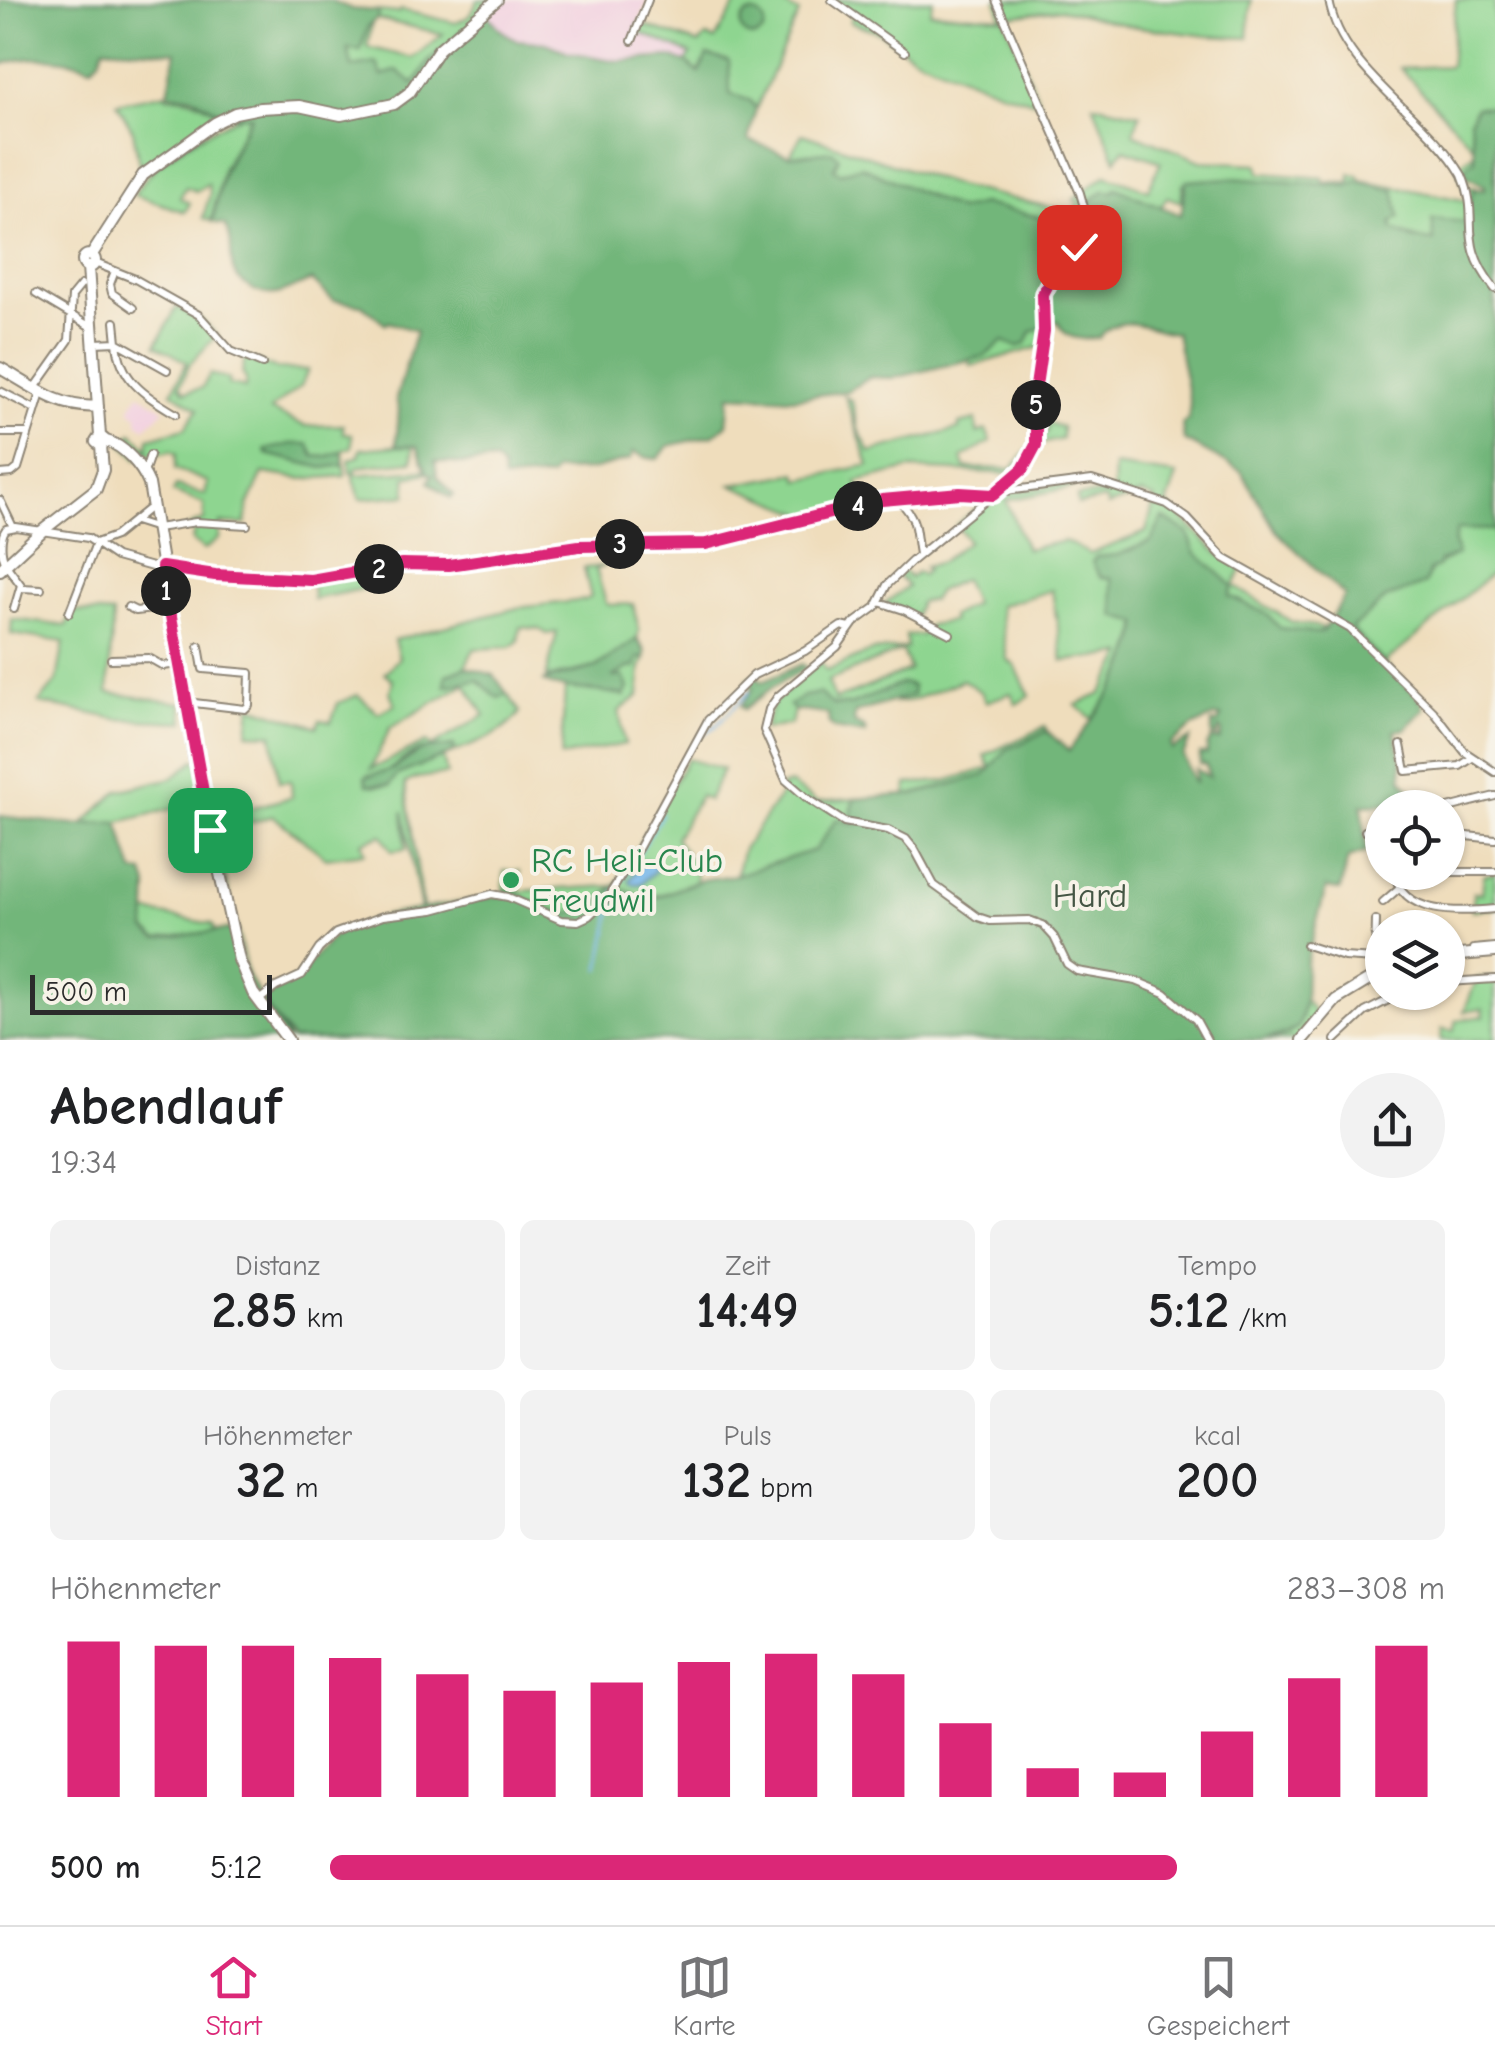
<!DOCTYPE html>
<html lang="de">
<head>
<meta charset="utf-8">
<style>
	:root { --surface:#fff; --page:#f2f2f2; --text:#202124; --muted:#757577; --line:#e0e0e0; --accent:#db2777 }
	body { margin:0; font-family:"Comic Neue",sans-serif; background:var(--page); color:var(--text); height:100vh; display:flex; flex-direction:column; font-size:38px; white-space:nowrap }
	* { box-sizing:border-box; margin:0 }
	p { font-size:32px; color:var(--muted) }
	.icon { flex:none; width:55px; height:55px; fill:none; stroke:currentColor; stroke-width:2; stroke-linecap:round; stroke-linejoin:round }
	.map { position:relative; height:1040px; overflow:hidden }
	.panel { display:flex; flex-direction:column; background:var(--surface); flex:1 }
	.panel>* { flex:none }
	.tools { position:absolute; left:1365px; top:790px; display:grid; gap:20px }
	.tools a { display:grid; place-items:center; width:100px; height:100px; border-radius:50%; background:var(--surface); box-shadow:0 2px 8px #0004; font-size:50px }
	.scale { position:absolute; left:30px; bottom:25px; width:242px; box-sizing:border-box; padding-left:10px; border:5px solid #2b2b2b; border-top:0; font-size:28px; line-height:35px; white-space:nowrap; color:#2b2b2b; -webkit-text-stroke:8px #f7f3e8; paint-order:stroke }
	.pin { position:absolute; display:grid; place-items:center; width:85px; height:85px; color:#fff; margin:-42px; border-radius:20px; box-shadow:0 5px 15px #0006 }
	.km { position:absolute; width:50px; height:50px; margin:-25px; border-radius:50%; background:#222; color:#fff; font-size:28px; line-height:50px; text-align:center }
	.round { display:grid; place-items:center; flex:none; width:105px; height:105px; border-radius:52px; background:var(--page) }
	.head { display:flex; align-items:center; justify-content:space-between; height:170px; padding:0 50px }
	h1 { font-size:55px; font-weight:700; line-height:75px }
	.stats { display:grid; grid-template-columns:repeat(3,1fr); gap:15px; height:170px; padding:10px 50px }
	.stats div { display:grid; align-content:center; border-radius:15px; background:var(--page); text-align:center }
	.stats b { font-size:50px; font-weight:700 }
	.stats small { font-size:28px; font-weight:400 }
	.stats p { font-size:28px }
	.chart { height:280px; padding:20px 50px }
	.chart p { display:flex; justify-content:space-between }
	.chart svg { width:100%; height:180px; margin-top:10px; stroke:var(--accent); stroke-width:6 }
	ul { padding:0 50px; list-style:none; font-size:32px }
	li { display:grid; grid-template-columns:160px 120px 1fr; align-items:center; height:75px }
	li i { height:25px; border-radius:12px; background:var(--accent) }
	.menu { display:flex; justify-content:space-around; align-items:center; height:140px; border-top:2px solid var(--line); background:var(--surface); font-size:28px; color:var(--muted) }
	.menu a { display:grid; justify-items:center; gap:5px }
	.menu .on { color:var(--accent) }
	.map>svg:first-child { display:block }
</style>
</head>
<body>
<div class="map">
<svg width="1495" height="1040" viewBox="0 0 1495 1040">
	<rect width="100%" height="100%" fill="#f7f3e8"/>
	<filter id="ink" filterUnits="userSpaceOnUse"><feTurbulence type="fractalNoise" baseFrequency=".01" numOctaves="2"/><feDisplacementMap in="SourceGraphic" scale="20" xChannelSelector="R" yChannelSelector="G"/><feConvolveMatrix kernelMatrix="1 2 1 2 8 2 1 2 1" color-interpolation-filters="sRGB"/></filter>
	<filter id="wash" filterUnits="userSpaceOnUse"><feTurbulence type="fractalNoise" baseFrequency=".0048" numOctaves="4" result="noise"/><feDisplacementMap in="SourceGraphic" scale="40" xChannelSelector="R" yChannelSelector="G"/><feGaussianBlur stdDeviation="2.25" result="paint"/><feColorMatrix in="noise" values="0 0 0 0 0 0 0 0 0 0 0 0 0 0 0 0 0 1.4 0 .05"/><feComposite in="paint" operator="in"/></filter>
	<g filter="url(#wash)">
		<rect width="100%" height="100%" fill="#efddbc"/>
		<path fill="#f2cfe0" d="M497,0H648L636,31L692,54L686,62L660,56L617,61L568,52L546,43L517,40L502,31L485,12Z
			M139,393L165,410L145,428L138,422V415L129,409Z"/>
		<path fill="#8ed590" stroke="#5c805e" stroke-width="2.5" fill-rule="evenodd" d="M478,0H497L414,84L352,68L348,48L360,51L368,26L372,23L367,47L413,58L443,34L377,19L379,11L399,13L401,10L456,23L469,16Z
			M739,0H775L799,13L756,109L751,101L730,94L702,65L700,73L686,62L691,54L636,31L639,23L699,44L706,37L715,40Z
			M832,0H933L930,12L1002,17L996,0H1251L1248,38L1207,36L1130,26L1061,9L1004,17L1040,103L1002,92L915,57L879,32L850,22L853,14Z
			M1456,0H1495V107H1476L1470,120L1473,146L1400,68L1450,66Z
			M166,93L167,96C190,98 204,101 222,117L141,174L133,131L117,103Z
			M1093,104L1140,114L1133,133L1201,161L1258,164L1260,173L1323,178L1324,182H1350V174L1358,175L1361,180L1468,201L1457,166L1474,153L1475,161L1463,175L1469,187L1495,190V262L1391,230L1397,207L1394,200C1319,178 1260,179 1183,184L1181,202L1167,197L1161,207L1116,188L1087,218L1061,222L982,204L959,210L861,166L840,173L833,169L832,152L789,157L802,134L958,186L1067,211L1071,215L1079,203L1074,200L1077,196L1106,175L1148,190L1161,162L1124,149L1116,160Z
			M253,111L223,168L211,221L203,218L210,194L208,184L196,191L186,187L180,198L190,203L185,212L134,195C154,157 213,127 253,111Z
			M177,307L198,317L217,335L190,364L180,386L185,392L202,388L210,374L229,379L228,384L245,388L246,379L242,373L245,358L278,369L308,370L301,386L270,410L305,426L343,425V433L352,434V447L326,457L267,454L323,468L344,465L345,476L302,479L263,473L248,506L246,524H220L219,539L204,550L192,541L194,531L189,526L204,520V504L173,492L176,486L205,495L208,482L175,469L176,454L171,451L149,455L148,450L138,459L122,443L132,433L148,448L149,438L185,428L198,409L172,392L187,362L156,345Z
			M1044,327L1043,346L971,366L970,360L985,356L1003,341Z
			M845,396L852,401L858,429L870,452L959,429V424L976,420L977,433L986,430L991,442L962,458L965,468L1012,469L1036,440L1037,434L1047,433L1048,423L1062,427V439L1036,445L1018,474L910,469L857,482L864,504L810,516L732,485L797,473L799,480L869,465Z
			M396,446H413V461L357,467L356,472L350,473L349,460L359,456L361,449Z
			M1114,466L1177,475L1167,504L1219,554L1242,568L1234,586L1292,622L1325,628L1318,633L1280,628L1267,614L1229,596L1233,586L1194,552L1188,533L1163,518C1159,525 1157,535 1152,541C1140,553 1112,557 1096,557L1111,578L1115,616L1139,622C1132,661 1116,688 1092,719L1076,705L1101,694L1124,654L1063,661L1052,590L999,606L1007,659L1015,666L1030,696L1016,704L1011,693L986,702L981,692L963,680L913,700L896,703L902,697L913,695L912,686L903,683L850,705H790L794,710L791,724L764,730L773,703L820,661L827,671L871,651L907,648L906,635H922L929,625L952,621L951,616L974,604L963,579L938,591L932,600L920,602L915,616L884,604L908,586L897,575L902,570L910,578L917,572L922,575L927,570L924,567L941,562L968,541L956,525L993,496L1074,481L1075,487L1006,500L1026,549L1065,541L1090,554L1146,532L1155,499L1142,494L1108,506L1105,499L1078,505L1077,497L1113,492ZM902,650L910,670L835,700L828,681Z
			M427,470V473L406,477L407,495L360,499L353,475Z
			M1456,528L1495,530V571L1385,663L1350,629L1387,598L1425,584C1433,560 1440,566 1457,554L1454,543Z
			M605,566L596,569L606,603L609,605L633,604L639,630L637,639L595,667L546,678L557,632L547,634L539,629L520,627L518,641L511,647L474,649L465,667L446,675V685L478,680L499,698L506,692L520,712C506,734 477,743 455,752L453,746C443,748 429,748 420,750C400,756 391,777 369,775L374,786L386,785L396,775L443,757L447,774L417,778L405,783L424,915H422L403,811L406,849L392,851L382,835L362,842L365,853L326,858L273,816L250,823L247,809L292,797L291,781L279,782L272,734L248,733L251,706L317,727L320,720L331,722L338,703L358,695L378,713L395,705L390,692L393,680L385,673L399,658L394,640L517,608L585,600L591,597L584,568ZM465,684L485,715L432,746L426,742L371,769L390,728Z
			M368,573L372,587L313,599L312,581Z
			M72,611L113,614L108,693L182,703L184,722L117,719L39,703L57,681L64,642L11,634L12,619L66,626Z
			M638,658H645L641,667L639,696L619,711L625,744L561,757L565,687L591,688L624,696L613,675L627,669Z
			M1045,727L1047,731L1006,750L985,775L906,796L907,784L945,781L990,768L985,755Z
			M687,759L723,769L708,800L700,796L675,838L695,866L697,881C660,894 655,905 616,885Z
			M195,760L199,762L251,990L204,801L111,824L84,823L118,791L172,778Z
			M790,784L817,802L854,799L851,815L857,824L837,819L815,850L736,875L743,849L783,792L780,787Z
			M504,871H520L519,891L615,886C582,917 573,919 532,901C520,896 517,891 504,889Z
			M1495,873V908L1472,910L1474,892L1482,893L1484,875Z
			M145,912L212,924L216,931L156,939L146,929Z
			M1477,978L1495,979V1040H1441L1442,1029L1454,1031L1457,1020L1484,1016L1483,1009L1464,1012Z
			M1305,1000L1316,1014L1297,1040H1268L1287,1035L1299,1026Z"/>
		<path fill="#72b67a" stroke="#4e7052" stroke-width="2.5" fill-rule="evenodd" d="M0,0H329L352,9L379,11L377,19L368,26L360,51L348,48L352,67L377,63L382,76L397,70L414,84L431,58L485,12L502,31L517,40L546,43L568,52L617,61L670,57L686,62L699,73L707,55L729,61L730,94L751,101L756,109L748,140L790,156L832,151L839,157L834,169L840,173L861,166L959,210L982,204L1061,222L1086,218C1085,204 1092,199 1103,191L1113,192L1116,188L1181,215L1186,181L1229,178L1349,186L1357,181L1394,190L1400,217L1392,222L1393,229L1413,239L1434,241L1432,219L1468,222L1469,202L1474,189L1484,190L1485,186L1463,174L1469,163L1475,160L1470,120L1476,107H1495V530L1457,529L1454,543L1458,555L1440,561L1439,566L1430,570L1425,584L1387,598L1351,629L1422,701L1424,709L1405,729L1395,730L1402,762V779L1410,789L1413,804L1404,808L1399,803L1362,805L1367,852L1348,858L1340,890L1326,888L1306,962L1305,1000L1299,1026L1286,1034L1261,1040H292L260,999L295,979L336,933L386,915L503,895L504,889C517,891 521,897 532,902C575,920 583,917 616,885L637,895L658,897L701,880L736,875L815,850L837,819L856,824L851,815L854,799L916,794L985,775L1006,750L1047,731L1069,751C1100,707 1130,677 1139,623L1115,616L1111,578L1100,577L1092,562L1096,557L1118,555L1151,541L1163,518L1188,533L1195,552L1233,586L1229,596L1267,614L1280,628L1318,633L1323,631L1345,596L1276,531L1241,471L1184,440L1182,424L1188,419L1190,404L1176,333C1149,331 1121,309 1099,338C1082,339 1065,341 1058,322L1044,320V327L1031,332L1026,344L1017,347L1003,341L985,356L894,378L869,377L848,391L795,398L730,395L727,424L714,435L668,446L659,458H648L633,452L631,459L591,470L555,471L551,477L503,480L502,469L495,461L461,464L435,461L437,476L454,495L451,498L429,482L432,475L427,473L417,446H396L399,410L396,399L416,331L388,322L386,324L362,305L333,300L312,280C289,288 276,302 252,289C245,285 237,279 234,272C228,256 235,241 225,225L212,222L224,170L251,116L225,115L193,97L168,93L176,52L104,47L100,59L91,67C60,56 31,54 0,65ZM1214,717H1221L1218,723H1212V736H1217L1219,729L1222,731L1220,740L1211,739L1207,746V754H1200V764L1206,765L1209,777L1196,769L1195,784L1183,756L1190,739L1172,749L1171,744L1192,727Z
			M741 25a12 12 0 1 1 24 0a12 12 0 1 1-24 0Z
			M290,444H309L314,456L326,457L343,451L344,465L323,468L267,454L265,450Z
			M637,639L645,651V658H638L635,668L629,667L612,677L623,676L628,688L624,696C603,689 555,691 543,681L596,667Z
			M802,664L807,668L773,687L744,709L741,706L753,688L747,680L754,675L763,682Z
			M465,667L494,675L506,692L504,696H495L478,680L445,686L446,675Z
			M903,683L912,686L913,695L855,713L854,723L865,729V734L835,729L829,724L828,714L794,710L790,705L804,696L819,693L833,705H850Z
			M454,746L455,752L397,775L390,785H367L365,777L393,769L421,750Z
			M0,816L75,825L118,822L134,872L144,873L148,886L146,930L157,939L232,929L240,964L288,1040H0Z"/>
		<path fill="#76b8eb" stroke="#50728b" stroke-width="2.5" d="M643,861L656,864V870L641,884H632L629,881Z"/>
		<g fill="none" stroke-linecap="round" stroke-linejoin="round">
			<path stroke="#76b8eb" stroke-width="2.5" d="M702,734L716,726L749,692
				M623,880L662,814
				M600,969L616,891"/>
		</g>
	</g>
	<g filter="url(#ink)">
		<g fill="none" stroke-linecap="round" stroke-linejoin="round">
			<g stroke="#8d8474" stroke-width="10">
				<path id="minor" d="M832,0L905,52
					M996,0L1080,193L1087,218L1085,236L1053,273L1043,294L1044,337L1036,382L1037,440L1032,457L1012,479L912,561L887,585L876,607L854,623L837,647L778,696L769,709L764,730L786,780L807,798L844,822L888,830L906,839L915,850L934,885L978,917L990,921L1029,920L1043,925L1054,937L1067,964L1077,971L1136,981L1165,993L1196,1020L1207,1040
					M1329,0C1340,71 1427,115 1462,175C1482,221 1455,239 1495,289
					M632,41L648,0
					M95,263L135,279L199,315L231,351L262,364
					M115,271L110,284L112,293L133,308
					M36,294L91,327
					M115,322L117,342L167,370
					M94,343L117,342C120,381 145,395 176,414
					M35,388L69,340L72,296L81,285
					M0,391L35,409
					M0,433H27
					M144,473L150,455
					M0,474L12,473L18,468L41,393
					M998,492L1092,480L1167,504L1187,518L1224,558L1350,629L1434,712L1465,752L1495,772
					M0,500L13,527
					M899,500C919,522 914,527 919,554
					M135,521L157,528L196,522L247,525
					M96,543L115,536L152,506
					M6,563C0,554 0,537 6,529L16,527L88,538L116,557L152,567L215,575L311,580L402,564L439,566L579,545L706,544L878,501L960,493L991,494
					M6,565L21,585L14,609
					M22,588L41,589
					M879,602L904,610L950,634
					M128,607L136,611L169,607
					M69,613L96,543
					M111,659L149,658L163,666L178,664
					M186,702L245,709L249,705L250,673L203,669L199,646
					M1401,745L1406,771L1460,766L1472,758
					M1448,808L1495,796
					M1365,831L1382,828
					M1448,834L1495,839
					M1394,872C1403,917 1460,912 1495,909
					M1446,872H1495
					M1383,902L1399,888
					M1306,945L1344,957L1375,959L1381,963
					M1474,949L1495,947
					M1375,959L1376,920
					M1448,982L1495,979
					M259,1000L276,987L302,975L319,949L336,933L383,916L433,910L492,894L508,897L561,920L578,921L589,916L608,897L639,847L708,720L754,675L805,651L841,626L850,628
					M1335,1040L1365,1012L1404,992"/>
			</g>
			<g stroke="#8d8474" stroke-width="14">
				<path id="major" d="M83 261a6 6 0 1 1 12 0a6 6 0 1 1-12 0Z
					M91,256L143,175L215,123L235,113L260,108L299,106L341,115L394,104L409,93L439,49L497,0
					M88,267L100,436L96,442L101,446L106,441L100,436
					M0,368C31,385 60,410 98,406
					M106,441C124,445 142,467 149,484L195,760L239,960L253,993L288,1040
					M0,570L42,531L96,489L103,470L101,446
					M1448,956L1495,952
					M1302,1040L1336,1000L1382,972"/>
			</g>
			<use href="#minor" stroke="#fff" stroke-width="6"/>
			<use href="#major" stroke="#fff" stroke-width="10"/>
		</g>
	</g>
	<g fill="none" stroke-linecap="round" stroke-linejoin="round" filter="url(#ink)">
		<g stroke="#fff" stroke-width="20">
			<path id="route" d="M210,830L162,567L215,575L311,580L402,564L449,565L579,546L706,544L882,500L960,493L993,495L1023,469L1036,445V386L1044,331L1043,294L1054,273L1079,247"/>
		</g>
		<use href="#route" stroke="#db2777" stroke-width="12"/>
	</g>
	<circle fill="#2e9e5b" stroke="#f7f3e8" stroke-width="4" cx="511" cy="880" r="10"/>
	<g text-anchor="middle" stroke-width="8" stroke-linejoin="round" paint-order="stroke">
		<g font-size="35" fill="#27864d" stroke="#f7f3e8" text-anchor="start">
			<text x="531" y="872">RC Heli-Club<tspan x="531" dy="40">Freudwil</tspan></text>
		</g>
		<g font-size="35" fill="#445644" stroke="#f7f3e8">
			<text x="1090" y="907">Hard</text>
		</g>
	</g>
</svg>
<div class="tools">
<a><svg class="icon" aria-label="locate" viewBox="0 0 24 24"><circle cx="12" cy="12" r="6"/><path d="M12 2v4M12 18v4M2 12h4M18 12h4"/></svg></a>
<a><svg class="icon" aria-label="layers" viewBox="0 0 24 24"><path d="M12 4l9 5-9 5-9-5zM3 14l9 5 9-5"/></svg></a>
</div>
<div class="scale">500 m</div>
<div class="pin" style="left:210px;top:830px;background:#1e9e55"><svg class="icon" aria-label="arrive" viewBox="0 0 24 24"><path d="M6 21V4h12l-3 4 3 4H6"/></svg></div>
<div class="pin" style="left:1079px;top:247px;background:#d93025"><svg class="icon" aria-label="check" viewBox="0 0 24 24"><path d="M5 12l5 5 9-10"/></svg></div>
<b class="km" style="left:166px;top:591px">1</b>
<b class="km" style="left:379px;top:569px">2</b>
<b class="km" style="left:620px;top:544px">3</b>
<b class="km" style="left:858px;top:506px">4</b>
<b class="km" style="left:1036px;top:405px">5</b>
</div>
<section class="panel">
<div class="head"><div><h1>Abendlauf</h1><p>19:34</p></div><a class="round"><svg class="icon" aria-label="share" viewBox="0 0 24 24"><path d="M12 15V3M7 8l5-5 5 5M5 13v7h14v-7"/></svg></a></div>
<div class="stats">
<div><p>Distanz</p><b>2.85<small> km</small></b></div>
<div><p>Zeit</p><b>14:49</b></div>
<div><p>Tempo</p><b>5:12<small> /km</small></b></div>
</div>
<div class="stats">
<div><p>Höhenmeter</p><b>32<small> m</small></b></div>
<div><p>Puls</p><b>132<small> bpm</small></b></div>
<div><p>kcal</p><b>200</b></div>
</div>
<div class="chart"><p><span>Höhenmeter</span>283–308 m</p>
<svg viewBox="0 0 160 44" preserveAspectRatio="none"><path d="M5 44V6M15 44V7M25 44V7M35 44V10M45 44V14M55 44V18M65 44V16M75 44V11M85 44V9M95 44V14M105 44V26M115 44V37M125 44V38M135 44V28M145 44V15M155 44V7"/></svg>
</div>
<ul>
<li><b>500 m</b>5:12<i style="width:76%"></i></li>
</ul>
</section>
<nav class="menu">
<a class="on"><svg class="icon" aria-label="home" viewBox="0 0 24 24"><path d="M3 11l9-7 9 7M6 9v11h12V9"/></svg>Start</a>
<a><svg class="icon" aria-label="map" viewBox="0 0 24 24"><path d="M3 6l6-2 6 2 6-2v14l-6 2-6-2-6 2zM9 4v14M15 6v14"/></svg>Karte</a>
<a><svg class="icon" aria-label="saved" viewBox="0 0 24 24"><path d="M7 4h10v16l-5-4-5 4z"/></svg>Gespeichert</a>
</nav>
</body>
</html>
